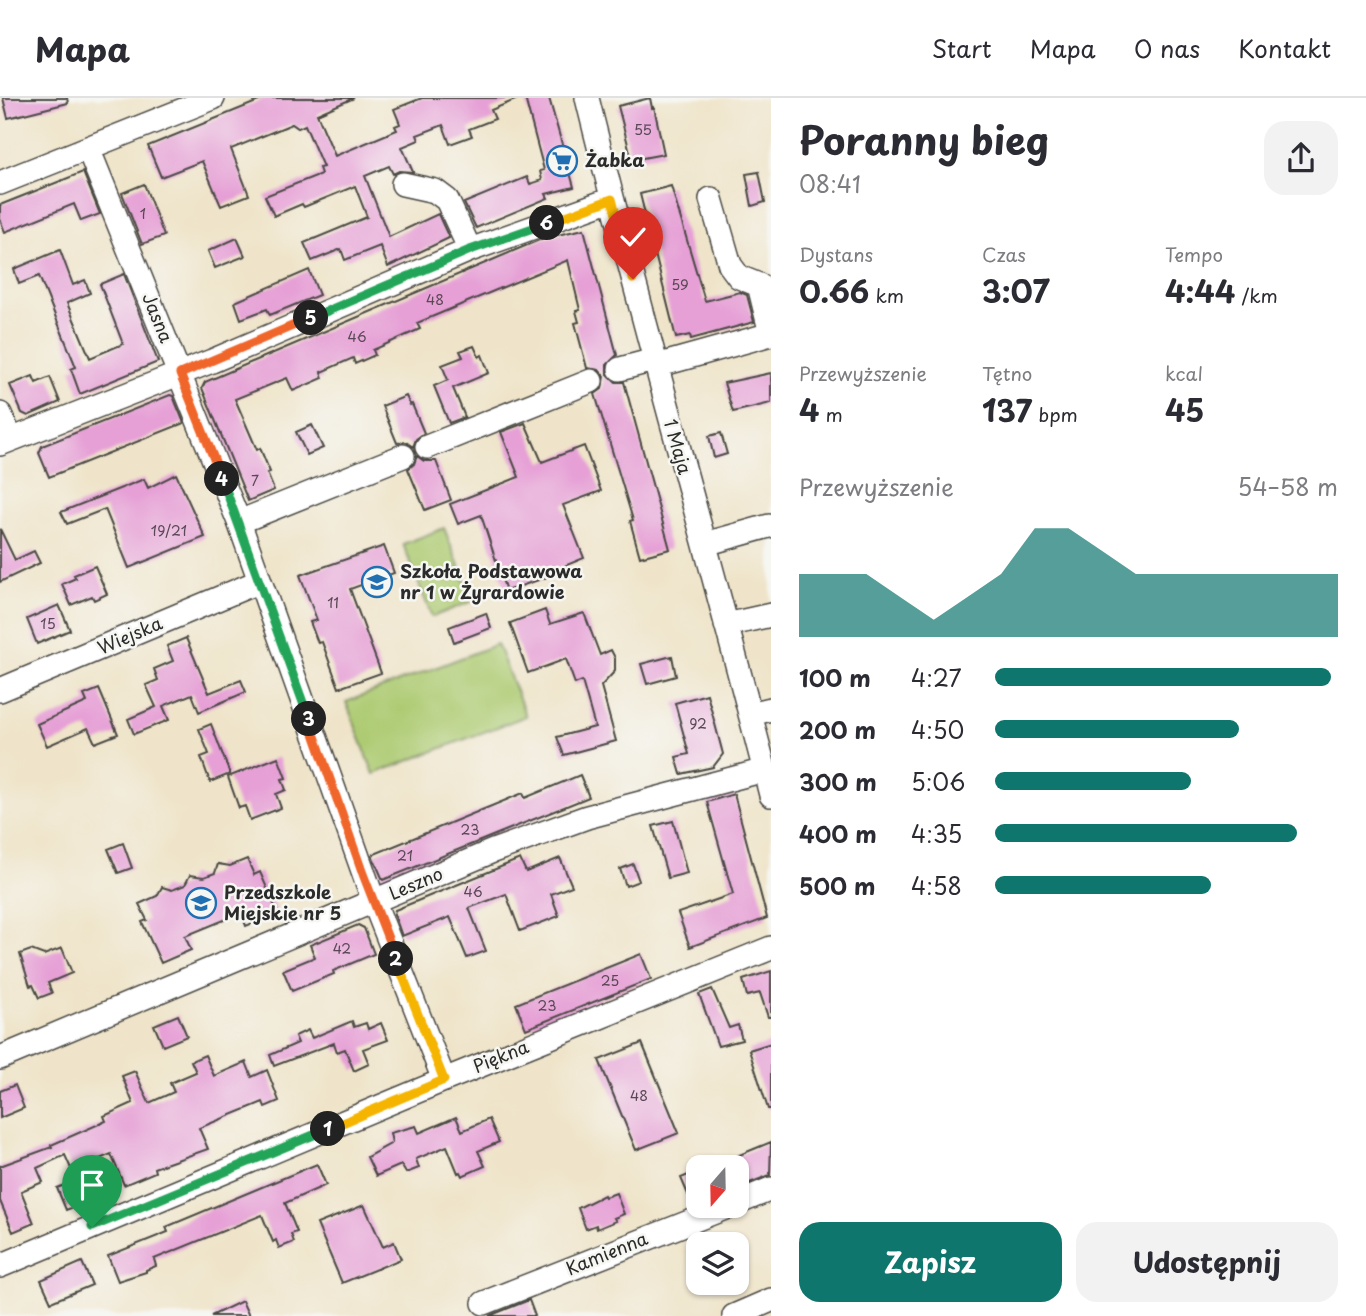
<!DOCTYPE html>
<html lang="pl">
<head>
<meta charset="utf-8">
<style>
	:root { --surface:#fff; --page:#f2f2f3; --text:#2b2b33; --muted:#7c7c81; --line:#e1e1e2; --accent:#0f766e }
	body { margin:0; font-family:"Playpen Sans",sans-serif; background:var(--page); color:var(--text); height:100vh; display:flex; flex-direction:column; font-size:26px; white-space:nowrap }
	* { box-sizing:border-box; margin:0 }
	p { font-size:23px; color:var(--muted) }
	.icon { flex:none; width:38px; height:38px; fill:none; stroke:currentColor; stroke-width:2; stroke-linecap:round; stroke-linejoin:round }
	.map { position:relative; flex:1; overflow:hidden }
	.sheet { display:flex; flex-direction:column; background:var(--surface); width:595px }
	.sheet>* { flex:none }
	.needle { width:46px; rotate:200deg }
	.controls { position:absolute; left:686px; top:1057px; display:grid; gap:14px }
	.controls a { display:grid; place-items:center; width:63px; height:63px; border-radius:14px; background:var(--surface); box-shadow:0 2px 5px #0004; font-size:35px }
	.pin { position:absolute; display:grid; place-items:center; width:60px; height:60px; color:#fff; margin:-72px -30px; border-radius:50% 50% 50% 0; rotate:-45deg; box-shadow:0 0 7px #0007 }
	.pin .icon { rotate:45deg }
	.km { position:absolute; width:35px; height:35px; margin:-18px; border-radius:50%; background:#222; color:#fff; font-size:19px; line-height:35px; text-align:center }
	.round { display:grid; place-items:center; flex:none; width:74px; height:74px; border-radius:21px; background:var(--page) }
	.headline { display:flex; align-items:center; justify-content:space-between; height:119px; padding:0 28px }
	h1 { font-size:38px; font-weight:700; line-height:52px }
	.stats { display:grid; grid-template-columns:repeat(3,1fr); gap:10px; height:119px; padding:7px 28px }
	.stats div { display:grid; align-content:center }
	.stats b { font-size:30px; font-weight:700 }
	.stats small { font-size:19px; font-weight:400 }
	.stats p { font-size:19px }
	.chart { height:196px; padding:14px 28px }
	.chart p { display:flex; justify-content:space-between }
	.chart svg { width:100%; height:126px; margin-top:7px; fill:var(--accent); opacity:.7 }
	.cta { display:flex; gap:14px; margin-top:auto; padding:14px 28px }
	.cta a { flex:1; height:80px; border-radius:21px; background:var(--accent); color:#fff; font-size:28px; font-weight:700; line-height:80px; text-align:center }
	.cta a+a { background:var(--page); color:var(--text) }
	ul { padding:0 28px; list-style:none; font-size:23px }
	li { display:grid; grid-template-columns:112px 84px 1fr; align-items:center; height:52px }
	li i { height:18px; border-radius:9px; background:var(--accent) }
	header { display:flex; align-items:center; gap:42px; box-sizing:border-box; height:98px; padding:0 35px; background:var(--surface); border-bottom:2px solid var(--line) }
	header strong { font-size:33px }
	nav { display:flex; gap:38px; margin-inline-start:auto; font-size:24px }
	main { display:flex; flex:1; min-height:0 }
	.map>svg:first-child { display:block }
</style>
</head>
<body>
<header>
<strong>Mapa</strong>
<nav><a>Start</a><a>Mapa</a><a>O nas</a><a>Kontakt</a></nav>
</header>
<main>
<div class="map">
<svg width="771" height="1218" viewBox="0 0 771 1218">
	<rect width="100%" height="100%" fill="#f6f6f2"/>
	<filter id="ink" filterUnits="userSpaceOnUse"><feTurbulence type="fractalNoise" baseFrequency=".0143" numOctaves="2"/><feDisplacementMap in="SourceGraphic" scale="14" xChannelSelector="R" yChannelSelector="G"/><feConvolveMatrix kernelMatrix="1 2 1 2 8 2 1 2 1" color-interpolation-filters="sRGB"/></filter>
	<filter id="wash" filterUnits="userSpaceOnUse"><feTurbulence type="fractalNoise" baseFrequency=".00686" numOctaves="4" result="noise"/><feDisplacementMap in="SourceGraphic" scale="28" xChannelSelector="R" yChannelSelector="G"/><feGaussianBlur stdDeviation="1.57" result="paint"/><feColorMatrix in="noise" values="0 0 0 0 0 0 0 0 0 0 0 0 0 0 0 0 0 1.4 0 .05"/><feComposite in="paint" operator="in"/></filter>
	<g filter="url(#wash)">
		<rect width="100%" height="100%" fill="#efe4c9"/>
		<path fill="#adcb72" stroke="#6c7b4e" stroke-width="2" d="M444,430L473,503L432,519L403,446Z
			M497,546L526,618L374,676L346,604Z"/>
		<g id="blocks">
			<path fill="#e6a0d6" d="M3,0H67L68,5L8,20Z
				M266,0H354L317,16L335,58L397,32L395,28L400,26L394,11L422,0H520L491,12L495,21L469,31L472,38L450,46L443,27L417,37L419,42L402,49L413,74L399,73L393,76L389,68L365,78L389,139L438,116L449,140L388,169L380,148L345,162L341,151L312,163L304,145L367,119L355,88L304,109L302,106L274,118L265,98L321,76L319,70L323,69L305,27L298,30L292,26L231,51L249,97L221,108L202,63L161,79L148,48Z
				M525,0H549L574,89L546,96L548,100L476,130L464,105L527,79L530,86L542,82L540,73L544,72Z
				M650,0L652,10L654,9L664,56L632,62L618,8Z
				M83,74L100,116L81,123L74,106L5,134L0,121V107Z
				M759,74L765,104L752,108L746,76Z
				M144,86L164,138L142,146L122,95Z
				M671,88L705,203L740,194L747,197L754,224L691,241L690,237L676,240L640,96Z
				M584,131L617,257L607,267V275L616,284H624L670,451L640,459L630,423L633,422L595,296L602,291L604,278L599,272L587,270L575,225L579,224L576,213L580,212L568,162L417,225L420,231L373,252L375,257L355,266L353,260L321,274L323,280L293,293L287,280L235,301L257,352L260,350L270,374L267,375L274,392L248,403L202,290L205,284L544,140Z
				M237,140L245,158L215,170L208,153Z
				M60,152L73,187L85,182L90,195L67,205L90,260L123,246L100,186L124,176L158,264L80,296L71,271L76,269L39,178L19,186L14,171Z
				M309,172L319,197L270,217L267,211L241,221L235,204Z
				M474,248L479,259L482,257L489,275L453,290L465,319L449,325L434,288L448,282L442,267L463,259L460,253Z
				M771,275V305L733,314L724,285Z
				M33,278L36,285L50,279L60,304L28,318L22,315L10,287Z
				M170,297L173,298L184,325L49,379L39,355L42,348Z
				M406,298L410,307L412,306L424,335L416,341L413,349L406,344L397,345L382,308Z
				M525,325L542,364L584,348L601,393L563,407L584,460L552,473L553,477L506,493L481,417L458,426L450,406L519,379L501,334Z
				M312,327L323,350L307,357L296,334Z
				M721,335L727,356L714,360L709,338Z
				M417,358L424,363H436L451,402L425,412L408,371L414,366Z
				M176,376L205,439L129,470L105,411L67,426L61,414L144,381L148,390Z
				M0,431L15,462L34,453L40,465L0,484Z
				M384,448L394,475L350,491L381,575L339,590L322,544L318,545L310,524L317,522L300,477Z
				M95,468L107,496L94,502L92,498L71,507L62,486L76,480L74,477Z
				M59,507L70,532L37,546L27,521Z
				M545,512L550,526L584,515L600,557L611,552L615,560V573L601,588L616,643L564,657L557,639L595,629L582,583L575,586L566,561L528,575L510,525Z
				M486,515L491,530L454,544L449,529Z
				M186,540L209,595L241,582L246,594L199,614L192,596L163,608L169,622L134,636L128,621L156,609L146,587L158,582L154,571L173,563L167,548Z
				M672,558L676,578L647,586L641,566Z
				M99,591L118,636L95,645L88,630L47,648L37,626L87,604L84,597Z
				M707,596L723,656L713,669L681,676L676,659L689,656L675,605Z
				M211,626L230,676L210,684L201,659L209,656L199,631Z
				M278,659L286,680L282,681L286,692L276,696L281,710L250,722L245,708L239,710L228,679Z
				M580,677L589,699L383,782L372,757L523,695L525,700Z
				M734,696L767,820L690,849L678,815L733,796L707,704Z
				M673,723L687,775L668,780L653,728Z
				M123,745L132,770L118,775L108,751Z
				M560,760L572,788L551,796L559,818L520,833L506,796L469,810L486,853L467,860L450,819L402,838L394,816L395,812L520,761L526,774Z
				M247,761L254,777L260,774L278,815L246,828L241,815L185,838L191,852L161,865L142,824L147,822L139,806L157,798L162,789L172,792L185,787L190,777L204,779L215,775L218,766L230,768Z
				M633,766L639,783L626,788L620,771Z
				M358,827L364,830L374,856L333,873L334,876L292,893L283,872L315,859L310,847Z
				M62,850L72,875L48,885L52,895L39,900L33,887L30,888L20,856L31,852L44,857Z
				M641,856L651,881L526,931L516,906Z
				M771,873V919H768L760,895L747,898L743,882Z
				M712,891L729,930L738,927L742,942L718,948L699,896Z
				M178,917L187,938L163,948L154,927Z
				M352,923L354,929L366,925L368,931L381,925L388,942L363,951L369,966L354,973L345,951L337,954L334,945L274,968L270,957L298,945L295,938L308,932L312,940Z
				M642,945L679,1035L636,1052L599,962Z
				M771,945V1011H768L749,952Z
				M205,957L214,978L246,964L252,979L267,972L279,1003L265,1009L263,1004L199,1030L208,1051L154,1070L155,1074L124,1087L111,1056L72,1073L65,1057L37,1070L43,1084L21,1093L34,1125L13,1134L0,1103V1068L52,1049L51,1047L106,1023L104,1018L133,1005L122,978L135,973L149,1005L174,994L170,985L196,974L191,963Z
				M15,987L24,1010L0,1020V993Z
				M456,1019L462,1033L489,1021L499,1044L478,1053L485,1068L462,1078L460,1074L458,1075L447,1048L416,1061L419,1070L406,1075L401,1067L376,1078L367,1059L392,1045L390,1035L416,1028L419,1035Z
				M771,1044L770,1077L737,1090V1069H710Z
				M317,1066L326,1087L285,1105L297,1134L291,1136L294,1144L279,1150L276,1142L273,1144L262,1117L154,1161L156,1168L146,1172V1174L118,1183L108,1158L168,1134L166,1129Z
				M698,1073V1105L693,1108L681,1080Z
				M80,1081L89,1103L66,1112L57,1090Z
				M616,1095L624,1116L614,1120L616,1123L597,1131L596,1127L586,1131L578,1110L604,1097L605,1099Z
				M364,1107L383,1149L394,1144L401,1161L342,1185L317,1126Z
				M82,1164L92,1187L51,1204L41,1182Z
				M529,1202L535,1218H489Z
				M242,1203L249,1218H211Z"/>
		</g>
	</g>
	<g filter="url(#ink)">
		<use href="#blocks" fill-opacity="0" stroke="#484743" stroke-width="2"/>
		<g fill="none" stroke-linecap="round" stroke-linejoin="round">
			<g stroke="#484743" stroke-width="26">
				<path id="minor" d="M587,0C644,233 712,464 771,697
					M88,50L239,424L374,804L444,982
					M0,85L213,0
					M403,86L435,93L447,102L470,152
					M711,101L730,167L739,179L759,187L771,236
					M656,268L771,236
					M620,271L654,262
					M0,316L11,341
					M0,346L212,263L470,152L612,101
					M427,349L591,283
					M239,424L403,358
					M705,446L769,428
					M726,527L771,517
					M0,592L260,483
					M750,616L771,611
					M0,960L493,753L587,719L765,672
					M737,1105L771,1091
					M0,1168L444,982L771,850
					M484,1205L730,1108
					M734,1218L771,1202"/>
			</g>
			<use href="#minor" stroke="#fff" stroke-width="23"/>
		</g>
	</g>
	<g fill="none" stroke-linecap="round" stroke-linejoin="round" filter="url(#ink)">
		<g stroke="#fff" stroke-width="14">
			<path id="split-1" d="M92,1129L328,1031"/>
		</g>
		<g stroke="#fff" stroke-width="14">
			<path id="split-2" d="M328,1031L444,982L396,861"/>
		</g>
		<g stroke="#fff" stroke-width="14">
			<path id="split-3" d="M309,621L363,776L396,861"/>
		</g>
		<g stroke="#fff" stroke-width="14">
			<path id="split-4" d="M222,381L309,621"/>
		</g>
		<g stroke="#fff" stroke-width="14">
			<path id="split-5" d="M222,381L180,276L311,220"/>
		</g>
		<g stroke="#fff" stroke-width="14">
			<path id="split-6" d="M311,220L470,152L547,125"/>
		</g>
		<g stroke="#fff" stroke-width="14">
			<path id="split-7" d="M547,125L612,101L633,181"/>
		</g>
		<use href="#split-1" stroke="#22a559" stroke-width="9"/>
		<use href="#split-2" stroke="#f5b400" stroke-width="9"/>
		<use href="#split-3" stroke="#f0652b" stroke-width="9"/>
		<use href="#split-4" stroke="#22a559" stroke-width="9"/>
		<use href="#split-5" stroke="#f0652b" stroke-width="9"/>
		<use href="#split-6" stroke="#22a559" stroke-width="9"/>
		<use href="#split-7" stroke="#f5b400" stroke-width="9"/>
	</g>
	<defs>
		<g id="supermarket-ring" transform="scale(1.575)"><circle r="9.5" fill="#f6f6f2" stroke="#1f6fb2" stroke-width="1.5"/><path d="M-6-5.5h2.5l.6 2H6L4.5 2H-2.5L-4.4-4H-6ZM-1.5 3.2a1.3 1.3 0 1 0 .1 0ZM3 3.2a1.3 1.3 0 1 0 .1 0Z" fill="#1f6fb2"/></g>
		<g id="school-ring" transform="scale(1.575)"><circle r="9.5" fill="#f6f6f2" stroke="#1f6fb2" stroke-width="1.5"/><path d="M0-5L7-2L0 1L-7-2ZM-4 1L0 2.5L4 1V4Q0 6-4 4Z" fill="#1f6fb2"/></g>
	</defs>
	<g fill-rule="evenodd">
		<use href="#supermarket-ring" x="562" y="63"/>
		<use href="#school-ring" x="377" y="484"/>
		<use href="#school-ring" x="201" y="805"/>
	</g>
	<g text-anchor="middle" stroke-width="5" stroke-linejoin="round" paint-order="stroke">
		<g font-size="14" fill="#5a4856">
			<text x="643" y="37">55</text>
			<text x="143" y="121">1</text>
			<text x="680" y="192">59</text>
			<text x="435" y="207">48</text>
			<text x="357" y="244">46</text>
			<text x="255" y="388">7</text>
			<text x="169" y="438">19/21</text>
			<text x="333" y="510">11</text>
			<text x="48" y="531">15</text>
			<text x="698" y="631">92</text>
			<text x="470" y="737">23</text>
			<text x="405" y="763">21</text>
			<text x="473" y="799">46</text>
			<text x="342" y="856">42</text>
			<text x="610" y="888">25</text>
			<text x="547" y="913">23</text>
			<text x="639" y="1003">48</text>
		</g>
		<g font-size="18" font-weight="bold" fill="#2b2b2b" stroke="#f6f6f2" text-anchor="start">
			<text x="585" y="69">Żabka</text>
			<text x="400" y="480">Szkoła Podstawowa<tspan x="400" dy="21">nr 1 w Żyrardowie</tspan></text>
			<text x="224" y="801">Przedszkole<tspan x="224" dy="21">Miejskie nr 5</tspan></text>
		</g>
		<g font-size="18" fill="#2b2b2b" stroke="#f6f6f2">
			<text transform="translate(157 220) rotate(68)" y="6">Jasna</text>
			<text transform="translate(677 349) rotate(74)" y="6">1 Maja</text>
			<text transform="translate(130 538) rotate(-23)" y="6">Wiejska</text>
			<text transform="translate(416 786) rotate(-23)" y="6">Leszno</text>
			<text transform="translate(501 959) rotate(-22)" y="6">Piękna</text>
			<text transform="translate(607 1156) rotate(-22)" y="6">Kamienna</text>
		</g>
	</g>
</svg>
<div class="controls">
<a><svg class="needle" viewBox="-14 -14 28 28"><path d="M0-13l5 13h-10z" fill="#e53935"/><path d="M0 13l5-13h-10z" fill="#7c7c81"/></svg></a>
<a><svg class="icon" aria-label="layers" viewBox="0 0 24 24"><path d="M12 4l9 5-9 5-9-5zM3 14l9 5 9-5"/></svg></a>
</div>
<div class="pin" style="left:92px;top:1129px;background:#1e9e55"><svg class="icon" aria-label="arrive" viewBox="0 0 24 24"><path d="M6 21V4h12l-3 4 3 4H6"/></svg></div>
<div class="pin" style="left:633px;top:181px;background:#d93025"><svg class="icon" aria-label="check" viewBox="0 0 24 24"><path d="M5 12l5 5 9-10"/></svg></div>
<b class="km" style="left:328px;top:1031px">1</b>
<b class="km" style="left:396px;top:861px">2</b>
<b class="km" style="left:309px;top:621px">3</b>
<b class="km" style="left:222px;top:381px">4</b>
<b class="km" style="left:311px;top:220px">5</b>
<b class="km" style="left:547px;top:125px">6</b>
</div>
<section class="sheet">
<div class="headline"><div><h1>Poranny bieg</h1><p>08:41</p></div><a class="round"><svg class="icon" aria-label="share" viewBox="0 0 24 24"><path d="M12 15V3M7 8l5-5 5 5M5 13v7h14v-7"/></svg></a></div>
<div class="stats">
<div><p>Dystans</p><b>0.66<small> km</small></b></div>
<div><p>Czas</p><b>3:07</b></div>
<div><p>Tempo</p><b>4:44<small> /km</small></b></div>
</div>
<div class="stats">
<div><p>Przewyższenie</p><b>4<small> m</small></b></div>
<div><p>Tętno</p><b>137<small> bpm</small></b></div>
<div><p>kcal</p><b>45</b></div>
</div>
<div class="chart"><p><span>Przewyższenie</span>54–58 m</p>
<svg viewBox="0 0 160 44" preserveAspectRatio="none"><path d="M0 44V22L10 22L20 22L30 30L40 38L50 30L60 22L70 6L80 6L90 14L100 22L110 22L120 22L130 22L140 22L150 22L160 22V44z"/></svg>
</div>
<ul>
<li><b>100 m</b>4:27<i style="width:98%"></i></li>
<li><b>200 m</b>4:50<i style="width:71%"></i></li>
<li><b>300 m</b>5:06<i style="width:57%"></i></li>
<li><b>400 m</b>4:35<i style="width:88%"></i></li>
<li><b>500 m</b>4:58<i style="width:63%"></i></li>
</ul>
<div class="cta"><a>Zapisz</a><a>Udostępnij</a></div>
</section>
</main>
</body>
</html>
